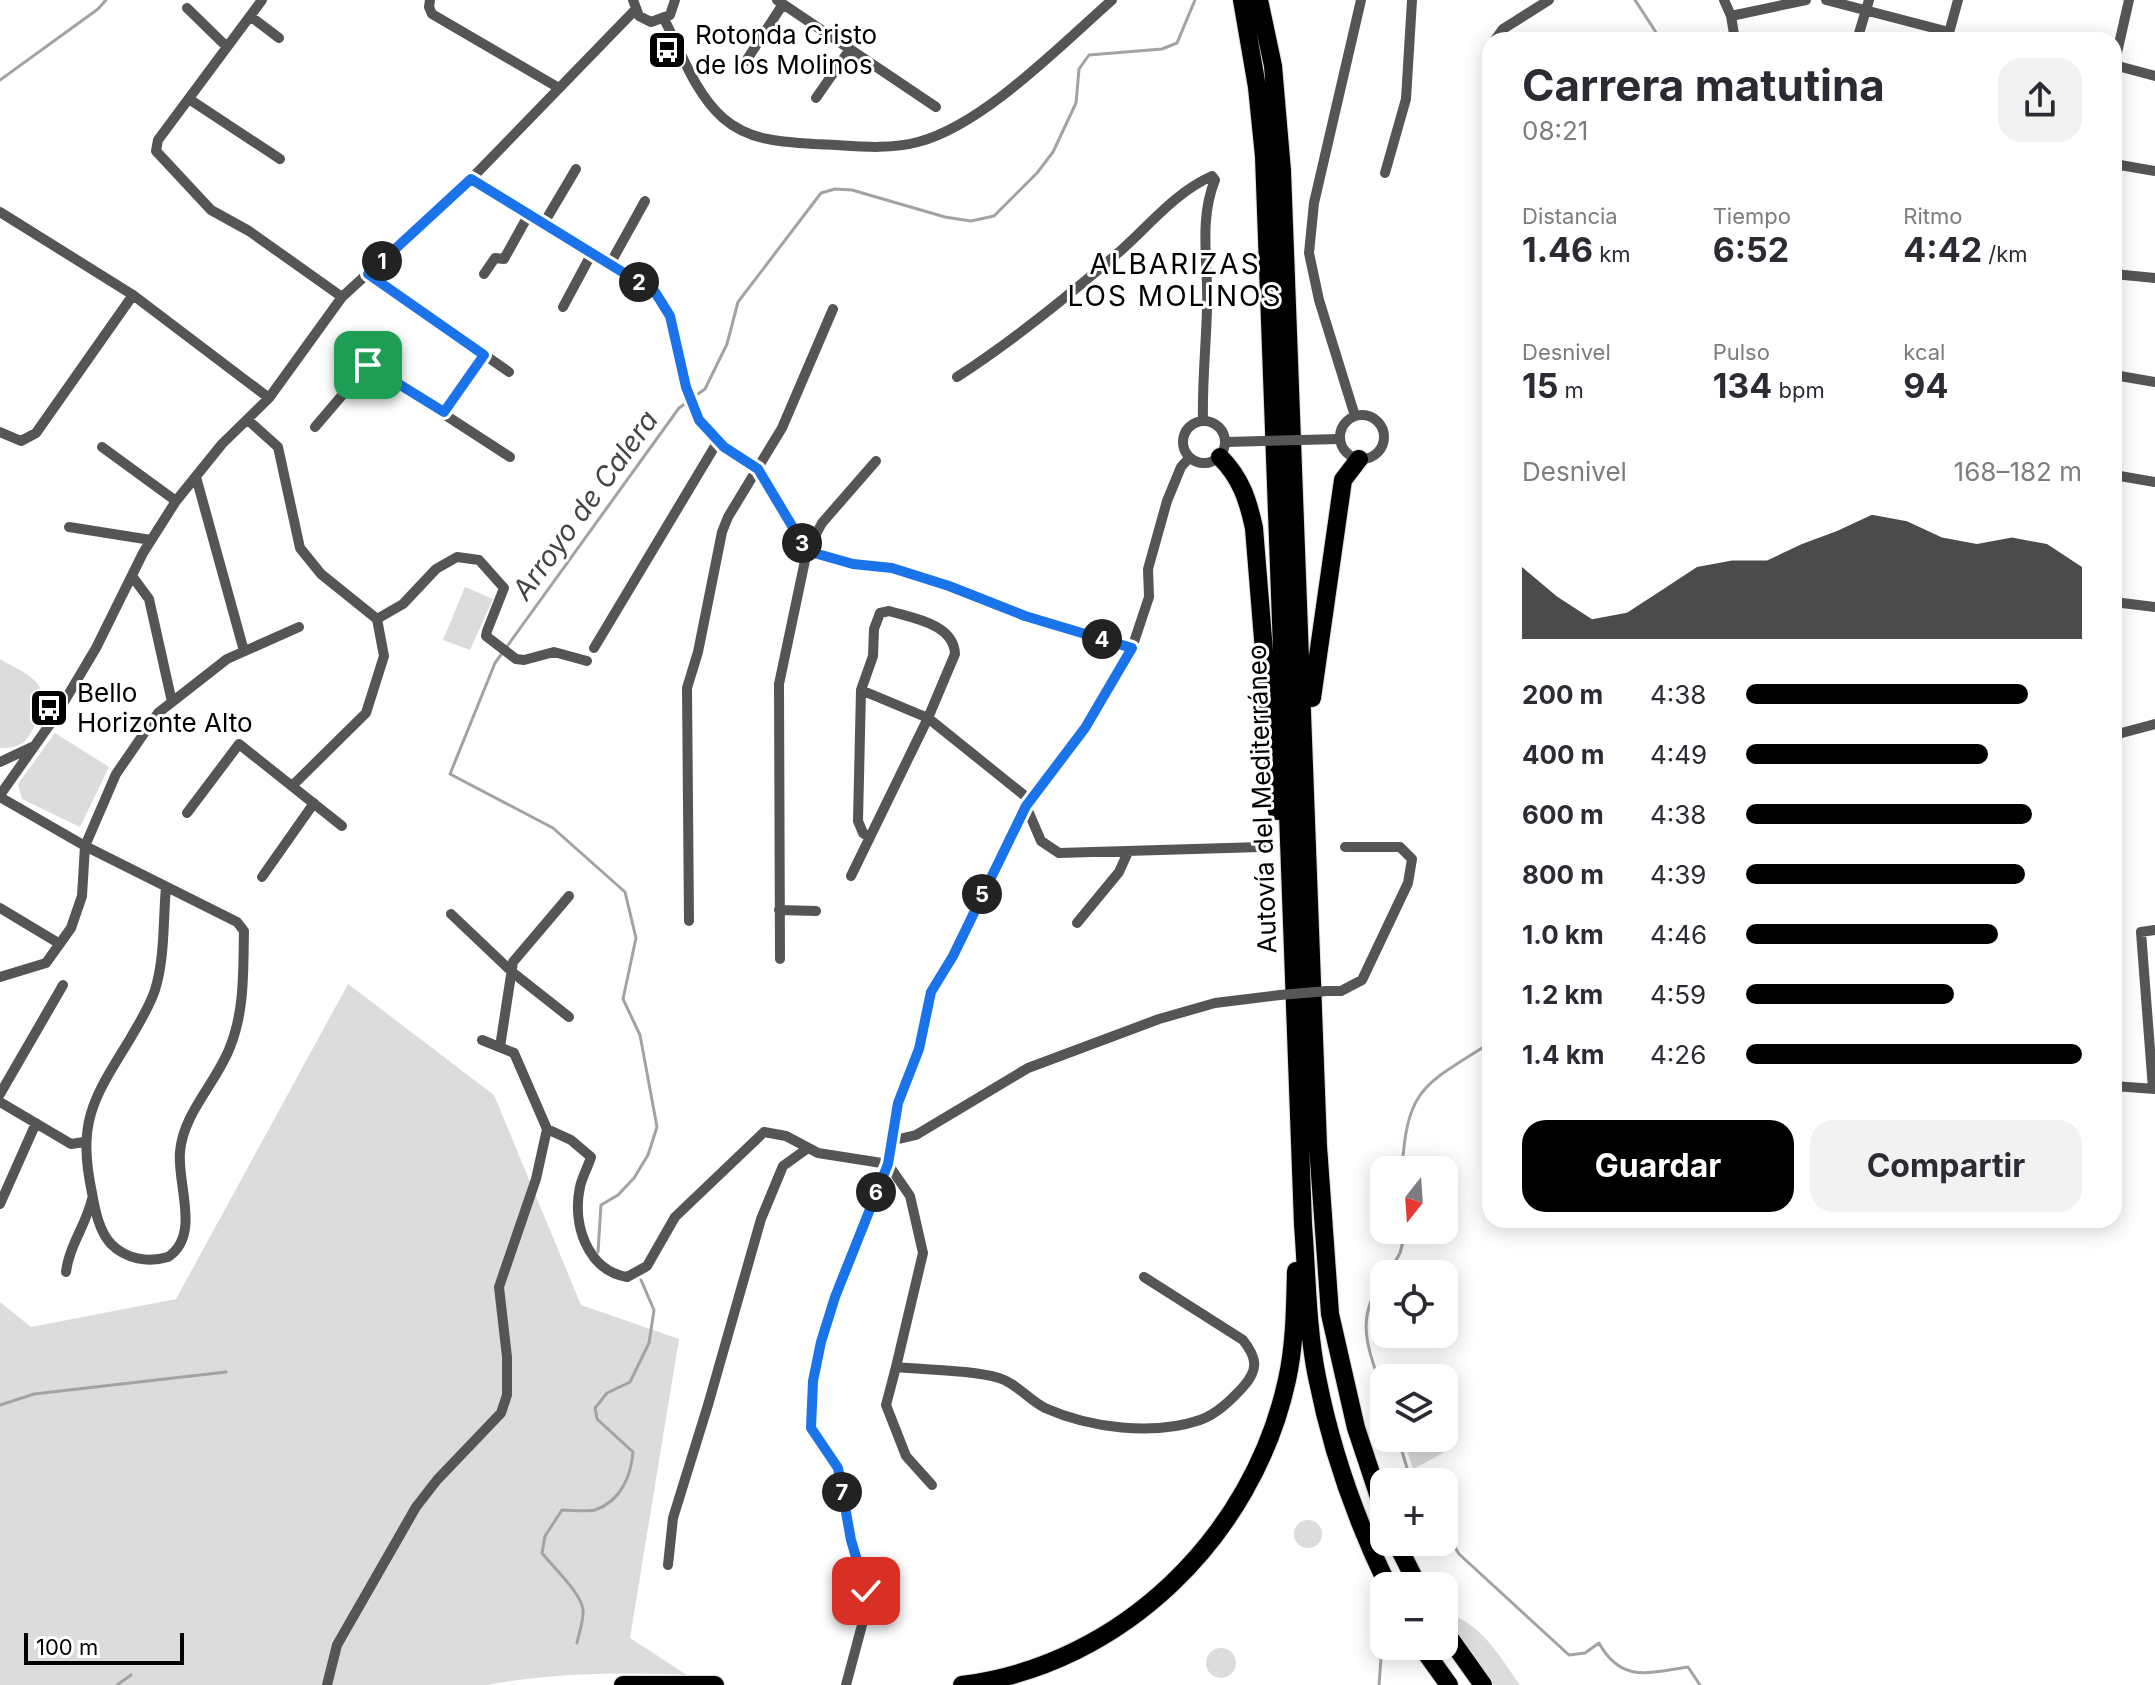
<!DOCTYPE html>
<html lang="es">
<head>
<meta charset="utf-8">
<style>
	:root { --surface:#fff; --page:#f2f2f3; --text:#2b2b33; --muted:#7c7c81; --accent:#000 }
	body { margin:0; font-family:Inter,sans-serif; background:var(--page); color:var(--text); height:100vh; display:flex; flex-direction:column; font-size:30px; white-space:nowrap }
	* { box-sizing:border-box; margin:0 }
	p { font-size:26px; color:var(--muted) }
	.icon { flex:none; width:44px; height:44px; fill:none; stroke:currentColor; stroke-width:2; stroke-linecap:round; stroke-linejoin:round }
	.map { position:relative; flex:1; overflow:hidden }
	.drawer { position:absolute; left:1482px; top:32px; width:640px; height:1196px; display:flex; flex-direction:column; background:var(--surface); border-radius:24px; box-shadow:0 4px 20px #0003 }
	.drawer>* { flex:none }
	.needle { width:52px; rotate:197deg }
	.buttons { position:absolute; left:1370px; top:1156px; display:grid; gap:16px }
	.buttons a { display:grid; place-items:center; width:88px; height:88px; border-radius:16px; background:var(--surface); box-shadow:0 4px 20px #0003; font-size:40px }
	.scale { position:absolute; left:24px; bottom:20px; width:160px; box-sizing:border-box; padding-left:8px; border:4px solid #000; border-top:0; font-size:22px; line-height:28px; white-space:nowrap; color:#000; -webkit-text-stroke:6px #fff; paint-order:stroke }
	.pin { position:absolute; display:grid; place-items:center; width:68px; height:68px; color:#fff; margin:-34px; border-radius:16px; box-shadow:0 4px 12px #0006 }
	.km { position:absolute; width:40px; height:40px; margin:-20px; border-radius:50%; background:#222; color:#fff; font-size:22px; line-height:40px; text-align:center }
	.round { display:grid; place-items:center; flex:none; width:84px; height:84px; border-radius:24px; background:var(--page) }
	.summary { display:flex; align-items:center; justify-content:space-between; height:136px; padding:0 40px }
	h1 { font-size:44px; font-weight:700; line-height:60px }
	.metrics { display:grid; grid-template-columns:repeat(3,1fr); gap:12px; height:136px; padding:8px 40px }
	.metrics div { display:grid; align-content:center }
	.metrics b { font-size:34px; font-weight:700 }
	.metrics small { font-size:22px; font-weight:400 }
	.metrics p { font-size:22px }
	.chart { height:224px; padding:16px 40px }
	.chart p { display:flex; justify-content:space-between }
	.chart svg { width:100%; height:144px; margin-top:8px; fill:var(--accent); opacity:.7 }
	.button { display:flex; gap:16px; margin-top:auto; padding:16px 40px }
	.button a { flex:1; height:92px; border-radius:24px; background:var(--accent); color:#fff; font-size:32px; font-weight:700; line-height:92px; text-align:center }
	.button a+a { background:var(--page); color:var(--text) }
	ul { padding:0 40px; list-style:none; font-size:26px }
	li { display:grid; grid-template-columns:128px 96px 1fr; align-items:center; height:60px }
	li i { height:20px; border-radius:10px; background:var(--accent) }
	.map>svg:first-child { display:block }
</style>
</head>
<body>
<div class="map">
<svg width="2155" height="1685" viewBox="0 0 2155 1685">
	<rect width="100%" height="100%" fill="#fff"/>
	<path fill="#dcdcdc" d="M465,587L493,599L470,650L443,640Z
		M0,659C11,666 29,673 37,683C49,698 36,730 24,742C18,747 8,748 0,748Z
		M55,733L109,767L80,827L22,799L18,784Z
		M348,984L494,1095L581,1305L679,1339L630,1638L687,1675C621,1672 551,1673 487,1685H0V1302L31,1327L176,1299Z
		M1403,1438H1442L1445,1452L1413,1469Z
		M1294 1534a14 14 0 1 1 28 0a14 14 0 1 1-28 0Z
		M1451,1615C1483,1625 1502,1660 1520,1685H1494L1459,1642L1444,1617Z
		M1206 1663a15 15 0 1 1 30 0a15 15 0 1 1-30 0Z"/>
	<g fill="none" stroke-linecap="round" stroke-linejoin="round">
		<path stroke="#a3a3a3" stroke-width="3" d="M1635,0L1661,40
			M0,80L98,9L106,0
			M695,396L705,389L727,344L738,302L821,193L835,189L852,190L945,217L971,221L994,216L1037,173L1053,152L1076,103L1079,69L1089,55L1162,49L1177,43L1195,0
			M1402,1170C1407,1087 1424,1085 1490,1043
			M598,1252L601,1205L618,1195L634,1178L648,1155L657,1127L640,1035L623,999L636,938L625,892L553,828L450,774L495,663L679,408L689,401
			M1388,1274L1400,1253L1406,1230
			M1384,1279C1352,1319 1370,1352 1384,1396
			M0,1405L34,1394L226,1372
			M1398,1438L1407,1468
			M1415,1481L1416,1482
			M1444,1529L1459,1554L1569,1655L1585,1653L1599,1643C1621,1683 1648,1673 1688,1667L1700,1685
			M577,1643C579,1633 584,1620 583,1610C582,1594 553,1567 542,1553L545,1536L562,1510C571,1510 586,1512 595,1510C621,1501 631,1476 633,1452L597,1419L595,1408L607,1393L630,1382L649,1343L654,1310L641,1280
			M117,1685L131,1675
			M1379,1685L1383,1632"/>
		<g stroke="#dbdbdb" stroke-width="20">
			<path id="highway" d="M1242,0L1257,87L1264,156L1303,1224C1307,1275 1307,1328 1317,1377C1331,1449 1356,1520 1388,1586
				M1259,0L1273,66L1282,171L1318,1146L1330,1314L1356,1428L1384,1512
				M1220,457C1241,478 1248,500 1254,528L1277,811
				M1312,698L1343,480L1359,459
				M1396,1542L1418,1586
				M1444,1630L1483,1685
				M1421,1646L1449,1685
				M623,1685H715
				M962,1685C1122,1665 1253,1536 1287,1380C1295,1344 1295,1307 1296,1271"/>
		</g>
		<path stroke="#555" stroke-width="10" d="M262,0L158,140L156,151L211,210L249,231L342,297
			M430,0L429,7L432,14L559,88
			M633,0L639,16L651,22L670,15L675,0
			M777,0L936,107
			M1724,0L1731,16L1735,40
			M1826,0L1949,32
			M187,8L227,47
			M250,16L279,38
			M1731,16L1806,0
			M664,19C682,53 694,92 723,118C749,141 782,142 815,144C848,145 885,151 918,142C983,125 1060,46 1112,0
			M1495,40L1503,29L1549,0
			M1857,40L1869,0
			M1947,40L1958,0
			M746,61L783,4
			M2114,65L2155,76
			M2114,66L2129,0
			M816,98L850,49
			M189,99L280,159
			M1488,113L1490,69
			M2114,164L2155,171
			M1385,173L1406,99L1412,0
			M471,179L655,292L670,316L686,387L699,420L724,447L758,469L807,551L853,564L892,568L949,586L1025,616L1132,648
			M0,212L133,295L269,398
			M544,223L576,169
			M610,264L645,201
			M368,274L509,372
			M484,274L495,258L504,259L529,214
			M2114,274L2155,278
			M563,307L592,253
			M2114,375L2155,382
			M957,377C1014,340 1066,298 1118,253C1149,226 1174,193 1212,176L1215,180C1198,221 1209,267 1207,309C1206,347 1202,383 1203,421
			M444,412L484,355
			M1340 437a22 22 0 1 1 44 0a22 22 0 1 1-44 0Z
			M1355,416L1319,300L1309,253L1314,203L1361,0
			M248,420L278,447L300,548L321,574L377,619
			M1183 442a21 21 0 1 1 42 0a21 21 0 1 1-42 0Z
			M315,427L368,365L510,457
			M0,432L21,441L36,433L133,295
			M102,447L176,501
			M2114,475L2155,482
			M196,477L244,651
			M69,527L151,540
			M132,576L149,599L172,702
			M2114,602L2155,607
			M377,619L403,604L436,569L457,557L479,560L504,588L487,631L486,636L516,659L524,660L554,652L587,661
			M594,648L718,441
			M861,690L928,718L1030,800
			M2114,735L2155,724
			M0,762L32,747
			M292,786L366,713L384,656L377,619
			M0,795L55,717L96,648L143,553L176,501L222,444L269,398L342,297L471,179L635,10
			M0,797L85,846L237,922L244,931C243,970 245,1010 230,1047C217,1082 183,1113 180,1152C177,1185 201,1235 168,1257C148,1263 126,1259 111,1244C99,1231 95,1210 92,1193C77,1121 93,1099 130,1039C139,1023 149,1008 155,990C165,958 163,920 166,887
			M1026,806L1041,841L1059,853L1261,847
			M187,813L239,744L342,826
			M851,876L928,718L955,654C954,624 913,618 889,611L880,613L874,629L873,656L861,690L858,821L863,833L869,837
			M262,877L314,803
			M0,908L60,944
			M779,910L816,911
			M451,914L512,972L569,1017
			M689,921L687,688L698,652L722,532L728,517L782,428L833,309
			M1077,923L1119,872L1128,852
			M780,959L779,684L807,551L822,523L876,461
			M0,977L46,963L71,928L82,896L85,846L116,774L158,713L227,659L299,627
			M1327,991H1341L1362,980L1408,883L1412,859L1400,847H1345
			M482,1040L514,1053L547,1129L571,1140L591,1157C588,1167 582,1177 580,1187C572,1224 587,1270 627,1277L647,1266L675,1217L764,1132L786,1136L818,1153L888,1164
			M500,1047L513,962L569,896
			M2114,1086L2155,1089
			M2153,1089L2141,932L2155,930
			M0,1094L63,985
			M0,1102L71,1144L84,1142
			M890,1141L916,1135L1028,1068L1159,1019L1215,1003L1280,995
			M0,1204L36,1123
			M66,1272C69,1246 86,1225 92,1199
			M1144,1277L1243,1340C1257,1358 1259,1369 1243,1387C1231,1400 1217,1414 1200,1420C1153,1436 1090,1428 1045,1408C1029,1400 1016,1383 999,1378C972,1370 926,1370 896,1367L923,1253L910,1196L888,1164L890,1141L898,1103L919,1049L931,992L953,956L1026,806L1085,728L1132,648L1149,597L1148,569L1167,501L1181,467L1189,458
			M896,1367L886,1405L906,1456L932,1485
			M668,1565L673,1518L708,1405L761,1219L783,1166L808,1148
			M327,1685L337,1645L416,1507L437,1480L501,1413L507,1395V1357L499,1287L536,1179L547,1129
			M846,1685L866,1610V1591L851,1540L838,1468L811,1428L813,1381L835,1297L888,1164"/>
		<use href="#highway" stroke="#000" stroke-width="18"/>
		<path stroke="#555" stroke-width="10" d="M1226,442L1340,439
			M1280,995L1327,991"/>
	</g>
	<g fill="none" stroke-linecap="round" stroke-linejoin="round">
		<g stroke="#fff" stroke-width="16">
			<path id="route" d="M368,365L444,412L484,355L368,274L471,179L655,292L670,316L686,387L699,420L724,447L758,469L807,551L853,564L892,568L949,586L1025,616L1132,648L1085,728L1026,806L953,956L931,992L919,1049L898,1103L888,1164L835,1297L821,1342L813,1381L811,1428L838,1468L851,1540L866,1591"/>
		</g>
		<use href="#route" stroke="#1a73e8" stroke-width="10"/>
	</g>
	<defs>
		<g id="bus-square" transform="scale(2)"><rect x="-9" y="-9" width="18" height="18" rx="4" fill="#000" stroke="#fff"/><path d="M-5-6H5V4H4V6H2V4H-2V6H-4V4H-5ZM-3.5-4V0h7V-4ZM-3.5 1.2v1.5H-2V1.2ZM2 1.2v1.5H3.5V1.2Z" fill="#fff"/></g>
	</defs>
	<g fill-rule="evenodd">
		<use href="#bus-square" x="667" y="50"/>
		<use href="#bus-square" x="49" y="708"/>
	</g>
	<g text-anchor="middle" stroke-width="6" stroke-linejoin="round" paint-order="stroke">
		<g font-size="26" fill="#000" stroke="#fff" text-anchor="start">
			<text x="695" y="44">Rotonda Cristo<tspan x="695" dy="30">de los Molinos</tspan></text>
			<text x="77" y="702">Bello<tspan x="77" dy="30">Horizonte Alto</tspan></text>
		</g>
		<g font-size="26" fill="#000" stroke="#fff">
			<text transform="translate(1262 799) rotate(-92)" y="9">Autovía del Mediterráneo</text>
		</g>
		<g font-size="28" letter-spacing="2" fill="#000" stroke="#fff">
			<text x="1175" y="274">ALBARIZAS<tspan x="1175" dy="32">LOS MOLINOS</tspan></text>
		</g>
		<g font-size="28" font-style="italic" fill="#444" stroke="#fff">
			<text transform="translate(585 505) rotate(-54)" y="10">Arroyo de Calera</text>
		</g>
	</g>
</svg>
<div class="buttons">
<a><svg class="needle" viewBox="-14 -14 28 28"><path d="M0-13l5 13h-10z" fill="#e53935"/><path d="M0 13l5-13h-10z" fill="#7c7c81"/></svg></a>
<a><svg class="icon" aria-label="locate" viewBox="0 0 24 24"><circle cx="12" cy="12" r="6"/><path d="M12 2v4M12 18v4M2 12h4M18 12h4"/></svg></a>
<a><svg class="icon" aria-label="layers" viewBox="0 0 24 24"><path d="M12 4l9 5-9 5-9-5zM3 14l9 5 9-5"/></svg></a>
<a>+</a>
<a>−</a>
</div>
<div class="scale">100 m</div>
<div class="pin" style="left:368px;top:365px;background:#1e9e55"><svg class="icon" aria-label="arrive" viewBox="0 0 24 24"><path d="M6 21V4h12l-3 4 3 4H6"/></svg></div>
<div class="pin" style="left:866px;top:1591px;background:#d93025"><svg class="icon" aria-label="check" viewBox="0 0 24 24"><path d="M5 12l5 5 9-10"/></svg></div>
<b class="km" style="left:382px;top:261px">1</b>
<b class="km" style="left:639px;top:282px">2</b>
<b class="km" style="left:802px;top:543px">3</b>
<b class="km" style="left:1102px;top:639px">4</b>
<b class="km" style="left:982px;top:894px">5</b>
<b class="km" style="left:876px;top:1192px">6</b>
<b class="km" style="left:842px;top:1492px">7</b>
<section class="drawer">
<div class="summary"><div><h1>Carrera matutina</h1><p>08:21</p></div><a class="round"><svg class="icon" aria-label="share" viewBox="0 0 24 24"><path d="M12 15V3M7 8l5-5 5 5M5 13v7h14v-7"/></svg></a></div>
<div class="metrics">
<div><p>Distancia</p><b>1.46<small> km</small></b></div>
<div><p>Tiempo</p><b>6:52</b></div>
<div><p>Ritmo</p><b>4:42<small> /km</small></b></div>
</div>
<div class="metrics">
<div><p>Desnivel</p><b>15<small> m</small></b></div>
<div><p>Pulso</p><b>134<small> bpm</small></b></div>
<div><p>kcal</p><b>94</b></div>
</div>
<div class="chart"><p><span>Desnivel</span>168–182 m</p>
<svg viewBox="0 0 160 44" preserveAspectRatio="none"><path d="M0 44V22L10 31L20 38L30 36L40 29L50 22L60 20L70 20L80 15L90 11L100 6L110 8L120 13L130 15L140 13L150 15L160 22V44z"/></svg>
</div>
<ul>
<li><b>200 m</b>4:38<i style="width:84%"></i></li>
<li><b>400 m</b>4:49<i style="width:72%"></i></li>
<li><b>600 m</b>4:38<i style="width:85%"></i></li>
<li><b>800 m</b>4:39<i style="width:83%"></i></li>
<li><b>1.0 km</b>4:46<i style="width:75%"></i></li>
<li><b>1.2 km</b>4:59<i style="width:62%"></i></li>
<li><b>1.4 km</b>4:26<i style="width:100%"></i></li>
</ul>
<div class="button"><a>Guardar</a><a>Compartir</a></div>
</section>
</div>
</body>
</html>
